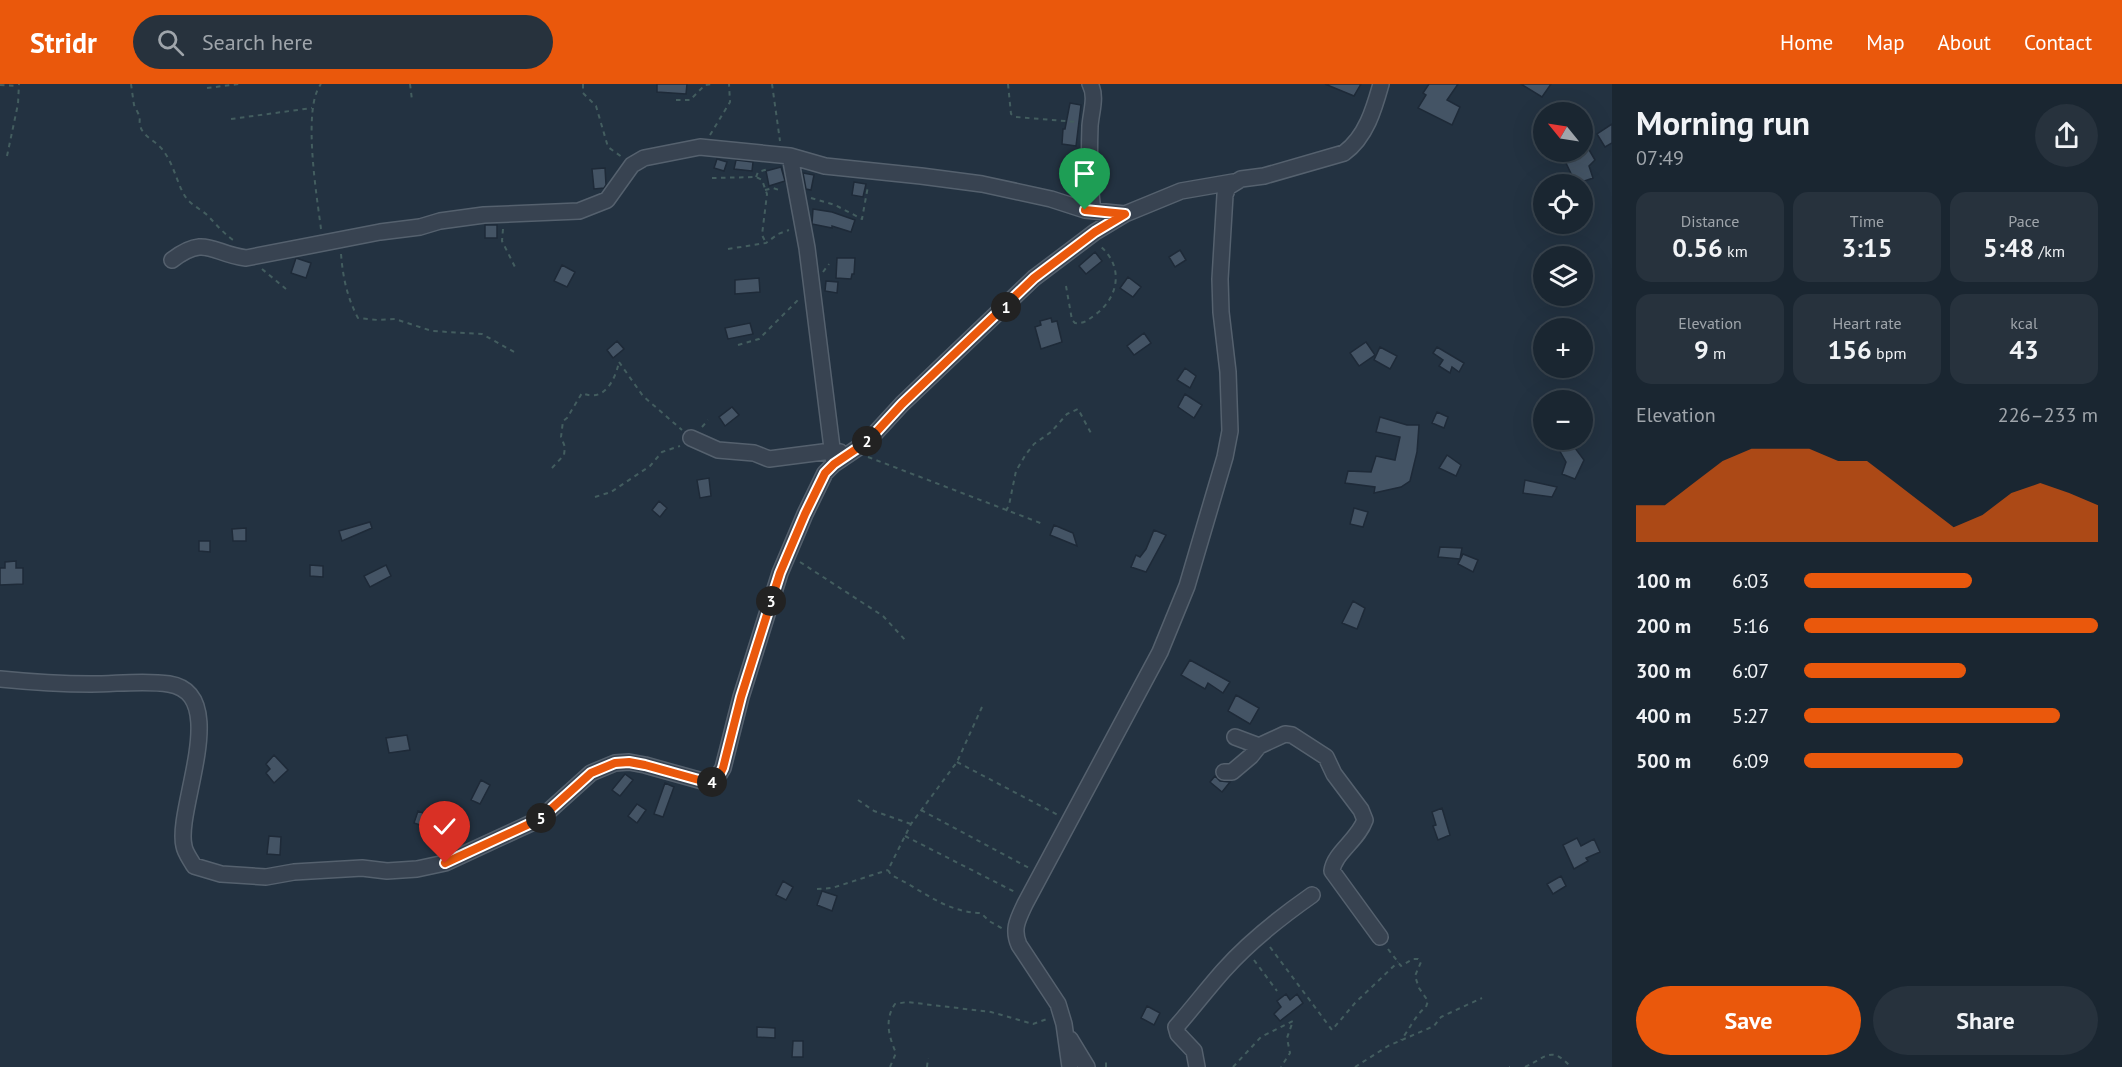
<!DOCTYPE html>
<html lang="en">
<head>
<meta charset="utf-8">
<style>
	:root { --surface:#1a2631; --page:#27323d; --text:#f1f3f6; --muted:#9fa5ab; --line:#38434d; --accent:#ea580c }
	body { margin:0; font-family:"PT Sans",sans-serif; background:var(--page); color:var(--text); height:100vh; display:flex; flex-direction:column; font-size:22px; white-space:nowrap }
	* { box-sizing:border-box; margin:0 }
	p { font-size:20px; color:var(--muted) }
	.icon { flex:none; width:33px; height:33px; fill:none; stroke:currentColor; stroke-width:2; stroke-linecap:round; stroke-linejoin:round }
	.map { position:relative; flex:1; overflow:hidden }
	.panel { display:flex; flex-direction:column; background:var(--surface); width:510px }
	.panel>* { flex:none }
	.needle { width:39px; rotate:300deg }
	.buttons { position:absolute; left:1533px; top:18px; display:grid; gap:12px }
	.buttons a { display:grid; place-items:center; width:60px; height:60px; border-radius:50%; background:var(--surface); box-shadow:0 6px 24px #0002,0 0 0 2px var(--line); font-size:30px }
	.pin { position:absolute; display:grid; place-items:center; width:51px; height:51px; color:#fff; margin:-62px -26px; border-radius:50% 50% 50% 0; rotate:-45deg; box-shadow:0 0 6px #0007 }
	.pin .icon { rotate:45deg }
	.km { position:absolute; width:30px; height:30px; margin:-15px; border-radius:50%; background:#222; color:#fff; font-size:16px; line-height:30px; text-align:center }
	.round { display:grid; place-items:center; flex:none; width:63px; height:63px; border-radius:32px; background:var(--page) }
	.summary { display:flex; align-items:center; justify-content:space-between; height:102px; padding:0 24px }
	h1 { font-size:33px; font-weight:800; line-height:45px }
	.figures { display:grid; grid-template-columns:repeat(3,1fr); gap:9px; height:102px; padding:6px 24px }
	.figures div { display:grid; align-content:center; border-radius:15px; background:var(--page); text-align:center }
	.figures b { font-size:26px; font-weight:800 }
	.figures small { font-size:16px; font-weight:400 }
	.figures p { font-size:16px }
	.chart { height:168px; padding:12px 24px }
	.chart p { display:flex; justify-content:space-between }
	.chart svg { width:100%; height:108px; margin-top:6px; fill:var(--accent); opacity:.7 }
	.button { display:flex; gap:12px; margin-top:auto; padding:12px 24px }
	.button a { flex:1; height:69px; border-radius:36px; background:var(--accent); color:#fff; font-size:24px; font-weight:800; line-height:69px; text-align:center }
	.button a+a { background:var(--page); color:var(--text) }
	ul { padding:0 24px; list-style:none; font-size:20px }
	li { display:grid; grid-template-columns:96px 72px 1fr; align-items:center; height:45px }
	li i { height:15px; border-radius:8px; background:var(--accent) }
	header { display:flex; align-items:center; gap:36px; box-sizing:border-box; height:84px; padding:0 30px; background:var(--accent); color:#fff }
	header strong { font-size:28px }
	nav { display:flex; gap:33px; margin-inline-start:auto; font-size:21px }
	.search { width:420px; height:54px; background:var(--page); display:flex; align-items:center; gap:15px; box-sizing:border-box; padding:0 21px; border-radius:33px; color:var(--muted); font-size:22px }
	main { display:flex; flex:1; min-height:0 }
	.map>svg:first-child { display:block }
</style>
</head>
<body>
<header>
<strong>Stridr</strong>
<div class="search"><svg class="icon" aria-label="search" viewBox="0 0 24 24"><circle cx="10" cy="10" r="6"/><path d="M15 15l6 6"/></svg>Search here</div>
<nav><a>Home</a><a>Map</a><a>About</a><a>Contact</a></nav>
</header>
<main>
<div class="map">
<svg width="1612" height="983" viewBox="0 0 1612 983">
	<rect width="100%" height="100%" fill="#233241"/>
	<path fill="#445465" stroke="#1e2a38" stroke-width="1.5" d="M657,0H687L686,10L657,8Z
		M1325,0H1361L1354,12Z
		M1429,0H1458L1447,16L1460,23L1452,41L1418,24L1426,11L1423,9Z
		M1521,0H1551L1542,13Z
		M1070,19L1081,21L1076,62L1062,60L1063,45H1065Z
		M1612,40V59L1605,63L1597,50Z
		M1588,64L1595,76L1589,82L1593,94L1576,100L1566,79Z
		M717,75L727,78L724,87L714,84Z
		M736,76L753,78L752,87L734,85Z
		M781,83L785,97L769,102L766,87Z
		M605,84L606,101L604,104L594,105L592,85Z
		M803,89L814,91L811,106L806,105Z
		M854,98L866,100L863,113L852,111Z
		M813,125L832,128L855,136L851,148L832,142V144L812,140Z
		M485,141H497V154H485Z
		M1180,166L1186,176L1175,183L1169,173Z
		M1095,168L1102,177L1086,190L1079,182Z
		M296,174L311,179L306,194L291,189Z
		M837,174H855L854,190H852L851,195L836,194Z
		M562,181L575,188L567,203L554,197Z
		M1128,193L1141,203L1133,213L1120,204Z
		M759,194L760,208L735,210V196Z
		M826,197L838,198L837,209L825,207Z
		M1051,234L1052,238L1057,237L1062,258L1041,265L1035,243L1041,241L1040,237Z
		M750,239L753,250L728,255L725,244Z
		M1144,249L1151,259L1134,271L1127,262Z
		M617,257L624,265L613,274L607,266Z
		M1366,258L1375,271L1359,282L1350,269Z
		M1380,263L1397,272L1390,285L1374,276Z
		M1437,263L1464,279L1459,288L1452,283L1450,289L1439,282L1443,276L1433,269Z
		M1185,284L1196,292L1190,304L1177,296Z
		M1185,310L1202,321L1194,334L1178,323Z
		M732,323L739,331L725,342L719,333Z
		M1437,328L1448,333L1444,344L1432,339Z
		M1380,333L1407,341H1419L1417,368L1410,397L1401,403L1374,409L1375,403L1345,399L1348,387L1371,388L1376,372L1395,376L1400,353L1376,348Z
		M1564,356H1569L1584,376L1575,395L1562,390L1566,378L1557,362Z
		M1447,371L1461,381L1456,392L1439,384Z
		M709,394L711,412L700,414L697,396Z
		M1525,396L1557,403L1552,413L1523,409Z
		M659,417L667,424L660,433L652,426Z
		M1354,424L1368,428L1363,443L1350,440Z
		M370,438L372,444L342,457L339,447Z
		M1054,441L1073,449L1077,462L1050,451Z
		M246,444V457H233L232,445Z
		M1154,446L1166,451L1146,488L1131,483L1136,471L1140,473L1146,465Z
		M199,457H210V468L199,467Z
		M1440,463L1462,464L1460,475L1438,473Z
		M1463,470L1478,476L1473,488L1458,480Z
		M16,477V484H23V500L0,501V484H5V478Z
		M310,481L323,482V493L310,492Z
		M386,481L391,492L370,503L364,492Z
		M1353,517L1365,524L1357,545L1342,539Z
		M1190,576L1230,598L1223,609L1208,599L1205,605L1181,591Z
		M1236,611L1259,624L1250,640L1228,627Z
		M407,651L410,666L389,669L386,654Z
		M274,671L288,686L274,699L266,689L270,685L266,680Z
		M625,690L633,696L620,712L612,706Z
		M1215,692L1220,697L1230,698L1222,708L1210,698Z
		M481,696L490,701L480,720L471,716Z
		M665,699L674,703L663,733L654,730Z
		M637,720L646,726L637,739L628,732Z
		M1442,724L1450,751L1438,756L1433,742L1436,741L1432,728Z
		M418,727L436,734L432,745L414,739Z
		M269,752L281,753L280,771L267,770Z
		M1577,754L1581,762L1594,755L1600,768L1586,774L1588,777L1574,785L1563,761Z
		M1561,792L1566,802L1553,810L1547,800Z
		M783,797L793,803L786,816L776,811Z
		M822,807L837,812L832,827L817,821Z
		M1286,910L1290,916L1297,910L1303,919L1280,937L1274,930L1281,923L1277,917Z
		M1147,922L1160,929L1154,941L1141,934Z
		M757,943L775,944V954L757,953Z
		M793,957H803V973H792Z"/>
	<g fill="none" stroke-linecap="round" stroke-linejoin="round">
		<g stroke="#55616e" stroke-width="18">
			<path id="minor" d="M1090,0C1097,12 1091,28 1090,42C1089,70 1089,99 1093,127
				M790,72L807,164L834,380
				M172,176C206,150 212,170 246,174L380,148L420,143L440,137L484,131L579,127L607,116L632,81L644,74L700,63L790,72L825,82L921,92L982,100L1051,115L1085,126L1125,130
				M691,354L718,366L754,369L769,375L831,367L840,368
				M0,595C30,598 61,600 91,600C116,600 145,596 169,600C232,610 175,725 184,762C185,769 191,776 194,782L221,790L266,793L294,788L362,784L387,787L417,785L445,779L540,735L591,689L615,679L629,678L645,681L706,698L715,697L723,684L741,613L780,489L805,430L825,389L834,380L868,357L902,320L1034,194L1095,148L1125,130L1181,107L1233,98
				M1235,653L1259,662
				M1224,688H1232L1251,672L1259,662L1285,650L1292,651L1326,673L1334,690L1361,726L1365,736C1358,756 1334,769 1332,787L1380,853
				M1070,955L1087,983
				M1070,983L1064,940L1058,920L1019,861C1012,845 1018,835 1025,820L1160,568L1187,502L1225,373L1230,347L1228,288L1221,228L1220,195L1225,111L1228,103L1241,95L1264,92L1344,69C1366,53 1374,25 1381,0
				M1197,983L1194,967L1178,950L1176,943C1192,925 1207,905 1224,886C1248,859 1282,832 1312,811"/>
		</g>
		<path stroke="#435d5f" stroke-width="2" stroke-dasharray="4.5 4.5" stroke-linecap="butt" d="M131,0L134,21L140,33C137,51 153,54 162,65C175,81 177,102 187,115C192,121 200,125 206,130C215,139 222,148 233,156
			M410,0L412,16
			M583,0V9L596,22L608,63L622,73
			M772,0L780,57
			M1008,0L1011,30L1016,33L1076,38
			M0,1L18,2
			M207,4L239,0
			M676,16H690L705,1L712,0
			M231,35L312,24
			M710,51L730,18L729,0
			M7,72L18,20L19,0
			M756,93L758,88L768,85
			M712,94L756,93L762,96L767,110L762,151L766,159
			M765,106L773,104L782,107
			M811,114L835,121L862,135L868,102
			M321,145C317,113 302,24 321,0
			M503,145L502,157L515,183
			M728,165L766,159L778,150L789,146
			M341,170C343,194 347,213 358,234L378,236L395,235L432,247L482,250L516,269
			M262,185L286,205
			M823,188L829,180
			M1066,202L1072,236L1075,239C1084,240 1088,236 1096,230C1119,213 1124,182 1100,162
			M738,261L759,255L800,214
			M619,278L643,312L682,346
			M702,343L708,336
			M868,373L1043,440
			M552,384L564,371L565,363L561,353L563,337L567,334L582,309C604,319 615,296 619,278
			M595,413L611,408L650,382L662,368L680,362
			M1006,427L1009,421L1016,387L1026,370L1034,360L1051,348L1067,330L1078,325L1092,351
			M800,478L883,532L907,558
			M982,623L957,678L911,740L888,786L891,791C923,806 944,828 981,829L989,837L1003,845
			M957,678L1058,731
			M858,716L874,727L911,740
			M921,726L1029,784
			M905,752L1015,808
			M817,805L832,804L888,786
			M1270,863L1332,946L1355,919L1398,878
			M1388,865L1401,882L1413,875H1418L1421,878L1415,892L1419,904L1428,917L1426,923C1416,930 1409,946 1401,956
			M1254,876L1277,907
			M890,983L896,969C889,953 884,936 895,920L907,918L991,928L1033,940L1047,935
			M927,983L928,974
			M1106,983V978
			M1233,983L1261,953L1293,937L1287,954L1290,969L1281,983
			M1355,983L1388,962L1434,942L1441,933L1482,914
			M1509,983H1510
			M1525,983C1548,972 1551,962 1571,983"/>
		<use href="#minor" stroke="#384351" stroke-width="15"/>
	</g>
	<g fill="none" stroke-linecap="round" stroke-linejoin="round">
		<g stroke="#fff" stroke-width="12">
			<path id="route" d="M445,779L540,735L591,689L615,679L629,678L645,681L706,698C716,698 719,693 723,684L741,613L780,489L805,430L825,389L834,380L868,357L902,320L1034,194L1095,148L1125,130L1085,126"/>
		</g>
		<use href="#route" stroke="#ea580c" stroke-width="8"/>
	</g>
</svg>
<div class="buttons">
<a><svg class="needle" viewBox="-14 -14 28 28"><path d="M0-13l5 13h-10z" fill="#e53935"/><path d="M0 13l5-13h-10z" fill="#9fa5ab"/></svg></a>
<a><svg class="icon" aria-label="locate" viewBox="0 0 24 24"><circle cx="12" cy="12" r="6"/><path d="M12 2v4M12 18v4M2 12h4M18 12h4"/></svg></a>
<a><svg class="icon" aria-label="layers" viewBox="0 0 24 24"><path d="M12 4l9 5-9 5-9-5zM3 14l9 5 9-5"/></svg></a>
<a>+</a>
<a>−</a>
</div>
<div class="pin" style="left:1085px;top:126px;background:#1e9e55"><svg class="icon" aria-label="arrive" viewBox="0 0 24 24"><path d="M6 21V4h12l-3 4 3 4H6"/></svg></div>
<div class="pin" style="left:445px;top:779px;background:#d93025"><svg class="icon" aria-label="check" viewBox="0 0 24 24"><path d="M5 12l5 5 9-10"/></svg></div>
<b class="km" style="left:1006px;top:223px">1</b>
<b class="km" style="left:867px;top:357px">2</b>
<b class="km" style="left:771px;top:517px">3</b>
<b class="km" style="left:712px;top:698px">4</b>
<b class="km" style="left:541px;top:734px">5</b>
</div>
<section class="panel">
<div class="summary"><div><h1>Morning run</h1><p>07:49</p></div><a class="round"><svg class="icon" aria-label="share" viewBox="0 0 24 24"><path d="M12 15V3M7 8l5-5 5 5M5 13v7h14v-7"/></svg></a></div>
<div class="figures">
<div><p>Distance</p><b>0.56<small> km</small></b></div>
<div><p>Time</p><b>3:15</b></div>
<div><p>Pace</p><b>5:48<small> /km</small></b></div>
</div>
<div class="figures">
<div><p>Elevation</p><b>9<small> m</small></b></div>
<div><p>Heart rate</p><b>156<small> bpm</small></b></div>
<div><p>kcal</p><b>43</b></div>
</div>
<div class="chart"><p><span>Elevation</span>226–233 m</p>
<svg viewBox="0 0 160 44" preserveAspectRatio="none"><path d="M0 44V29L10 29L20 20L30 11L40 6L50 6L60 6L70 11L80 11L90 20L100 29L110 38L120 33L130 24L140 20L150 24L160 29V44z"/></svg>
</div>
<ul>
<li><b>100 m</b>6:03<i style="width:57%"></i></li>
<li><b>200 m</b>5:16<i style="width:100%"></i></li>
<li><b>300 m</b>6:07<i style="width:55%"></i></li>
<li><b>400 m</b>5:27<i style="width:87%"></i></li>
<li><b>500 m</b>6:09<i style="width:54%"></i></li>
</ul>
<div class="button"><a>Save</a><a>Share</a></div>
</section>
</main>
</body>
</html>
